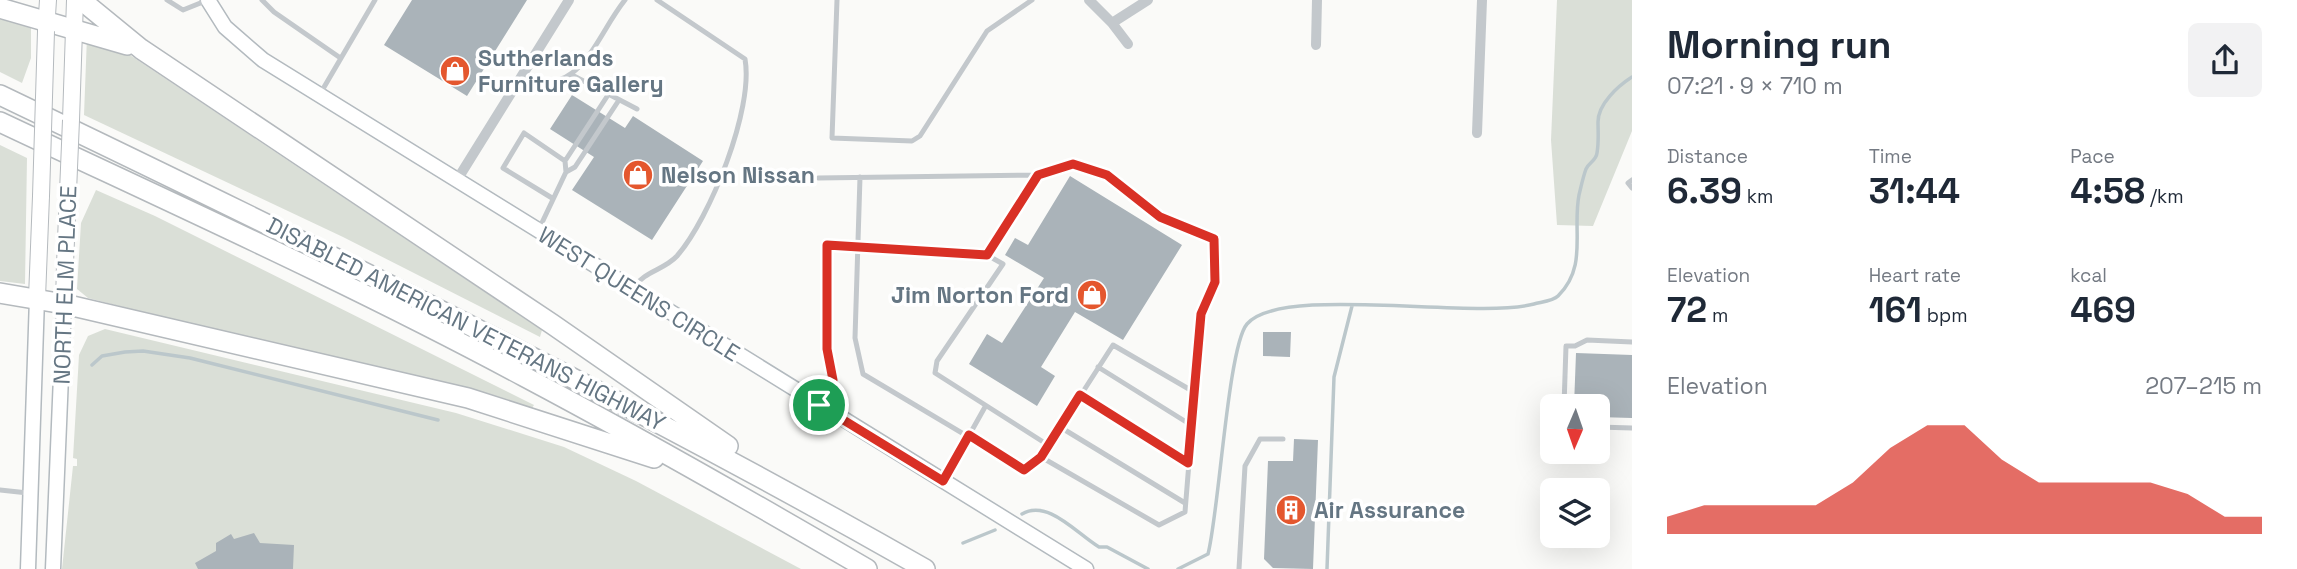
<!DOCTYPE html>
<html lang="en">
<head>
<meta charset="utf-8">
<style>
	:root { --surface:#fff; --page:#f2f2f3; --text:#1f2937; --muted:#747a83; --accent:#d93025 }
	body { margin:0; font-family:"Space Grotesk",sans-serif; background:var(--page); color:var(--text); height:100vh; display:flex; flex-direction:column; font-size:26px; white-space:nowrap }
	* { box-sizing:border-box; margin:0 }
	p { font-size:23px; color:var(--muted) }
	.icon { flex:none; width:38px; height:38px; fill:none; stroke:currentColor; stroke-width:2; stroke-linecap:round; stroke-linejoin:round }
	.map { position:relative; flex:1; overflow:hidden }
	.details { display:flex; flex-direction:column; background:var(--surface); width:665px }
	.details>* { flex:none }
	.needle { width:46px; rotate:182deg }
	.fabs { position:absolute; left:1540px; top:394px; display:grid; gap:14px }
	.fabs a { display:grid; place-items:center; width:70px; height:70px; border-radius:10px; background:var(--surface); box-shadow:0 7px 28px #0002; font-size:35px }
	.pin { position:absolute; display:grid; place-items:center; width:60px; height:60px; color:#fff; margin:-30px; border:4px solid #fff; border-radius:50%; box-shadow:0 2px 7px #0007 }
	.round { display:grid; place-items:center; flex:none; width:74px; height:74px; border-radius:10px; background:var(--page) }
	.summary { display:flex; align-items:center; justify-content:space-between; height:119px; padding:0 35px }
	h1 { font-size:38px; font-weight:800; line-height:52px }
	.figures { display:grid; grid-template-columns:repeat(3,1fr); gap:10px; height:119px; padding:7px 35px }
	.figures div { display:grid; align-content:center }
	.figures b { font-size:35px; font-weight:800 }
	.figures small { font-size:19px; font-weight:400 }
	.figures p { font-size:19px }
	.chart { height:196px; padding:14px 35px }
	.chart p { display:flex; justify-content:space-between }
	.chart svg { width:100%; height:126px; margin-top:7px; fill:var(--accent); opacity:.7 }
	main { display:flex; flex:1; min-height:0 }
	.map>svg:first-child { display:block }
</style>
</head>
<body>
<main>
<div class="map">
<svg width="1632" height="569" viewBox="0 0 1632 569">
	<rect width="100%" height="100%" fill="#fafaf8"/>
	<path fill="#dadfd7" d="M1557,0H1632V131L1593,226L1557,225L1551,140Z
		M0,16L31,25V58L22,83L0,72Z
		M87,36L130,55L542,330L540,337L343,237L84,115Z
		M0,145L27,158L25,284L0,281Z
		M96,190L155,216L534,405L530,411L88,298L77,289L81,223Z
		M105,329L456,413L564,447L636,481L801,569H62L73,466H77V459L73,458L79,355L88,336Z"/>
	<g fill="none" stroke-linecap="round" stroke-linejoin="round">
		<path stroke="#bbc7cb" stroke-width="3.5" d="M92,365L102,356L125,352L143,351L190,358L438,420
			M1022,514C1048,499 1076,533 1099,547H1107L1148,569
			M963,543L995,530
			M1178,569L1208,554C1219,512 1228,346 1247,324C1281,284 1473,320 1534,304C1541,302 1553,301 1558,296C1588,266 1572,231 1579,195C1581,187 1583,177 1586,169C1589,162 1596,161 1597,153C1599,141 1598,133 1598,122C1598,104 1618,86 1632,77
			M1327,569L1334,377L1352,306"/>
	</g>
	<path fill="#aab3b9" d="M412,0H527L467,96L384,45Z
		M572,95L625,128L633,116L703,161L652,240L572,190L594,157L550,129Z
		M1070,176L1182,245L1123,340L1075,312L1041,367L1055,376L1037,406L969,364L987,334L1002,343L1044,278L1005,255L1015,238L1028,245Z
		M1263,332H1291L1290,357L1263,356Z
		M1576,353L1632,355V418L1598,417V406H1574Z
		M1294,439L1318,440L1313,569L1273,568L1264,559L1268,461H1293Z
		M254,533L260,543L294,545L293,569H198L195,563L216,551V543L231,534L234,539Z"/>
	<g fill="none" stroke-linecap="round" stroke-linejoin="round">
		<g stroke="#b3babf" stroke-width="17">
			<path id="secondary" d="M208,0L225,27L263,60L1086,569
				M28,569L37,298
				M53,569L64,304"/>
		</g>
		<g stroke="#b5babe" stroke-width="18">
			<path id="primary" d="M46,31L48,0
				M71,120L75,0
				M37,298L41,196
				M64,304L65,264"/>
		</g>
		<g stroke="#b4b9bd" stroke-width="22">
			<path id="highway" d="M81,0L141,49L552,324L728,446
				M0,8L127,45
				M0,95C313,245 623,397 925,569
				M0,122C176,205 354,285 525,377C640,438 754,503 867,569
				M0,293L64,304L468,398L654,458"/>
		</g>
		<path stroke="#c3c8cc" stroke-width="5" d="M167,0L183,10L208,0
			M262,0L274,12L339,57
			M837,0L832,138L912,141L920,136L987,31L1032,0
			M572,75L637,109
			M520,77C581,101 595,37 625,0
			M320,94L375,0
			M566,172L575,167L619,100
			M1038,175L987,255L1003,264L937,361L935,373L1048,445
			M860,177L855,338L863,374L1024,470L1041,457L1113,345L1194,392
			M818,178L1038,175L1073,164L1107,175L1160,217L1214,239L1215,282L1201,314L1185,512L1159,525L1041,457
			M1632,180L1628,183L1632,188
			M552,198L503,168L524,133L565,161
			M539,229L566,172L565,161L608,95
			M634,287C645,271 664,270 677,256C710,218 754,109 745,59L657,0
			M1098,367L1191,425
			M1080,395L1188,463
			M819,403L833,380L827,349V245L987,255
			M1564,406L1566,346H1575L1587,340L1632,342
			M1060,427L1185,503
			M1598,427L1632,428
			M944,480L985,407
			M0,490L28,493
			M1239,569L1245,466L1260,439H1283"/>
		<path stroke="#c3c8cc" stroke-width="10" d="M1089,0L1112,23L1128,44
			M1112,23L1148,0
			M1316,45L1317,0
			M1477,133L1482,0
			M457,180L569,0"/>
		<use href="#secondary" stroke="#fff" stroke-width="14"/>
		<use href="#primary" stroke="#fff" stroke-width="16"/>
		<use href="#highway" stroke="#fff" stroke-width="19"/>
		<g stroke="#b5babe" stroke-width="18" stroke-linecap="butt">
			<path id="primary-bridge" d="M41,196L46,31
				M65,264L71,120"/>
		</g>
		<use href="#primary-bridge" stroke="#fff" stroke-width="16"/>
	</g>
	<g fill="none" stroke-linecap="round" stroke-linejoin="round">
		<g stroke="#fff" stroke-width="14">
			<path id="route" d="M1073,164L1107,175L1160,217L1214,239L1215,282L1201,314L1188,463L1080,395L1041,457L1024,470L969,435L943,481L819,405L833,380L827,349V245L987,255L1038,175Z"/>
		</g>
		<use href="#route" stroke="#d93025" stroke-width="9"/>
	</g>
	<defs>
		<g id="shop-disc" transform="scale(1.575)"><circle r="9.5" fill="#e4572e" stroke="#fff"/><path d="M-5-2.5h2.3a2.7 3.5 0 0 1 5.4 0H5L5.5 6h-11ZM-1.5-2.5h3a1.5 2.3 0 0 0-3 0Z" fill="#fff"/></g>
		<g id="building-disc" transform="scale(1.575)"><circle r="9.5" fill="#e4572e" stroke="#fff"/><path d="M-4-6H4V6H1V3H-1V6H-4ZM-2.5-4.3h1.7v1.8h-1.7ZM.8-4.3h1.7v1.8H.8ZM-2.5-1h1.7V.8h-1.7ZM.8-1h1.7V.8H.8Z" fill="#fff"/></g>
	</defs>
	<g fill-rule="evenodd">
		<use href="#shop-disc" x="455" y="71"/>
		<use href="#shop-disc" x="638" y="175"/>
		<use href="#shop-disc" x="1092" y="295"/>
		<use href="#building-disc" x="1291" y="510"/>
	</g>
	<g text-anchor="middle" stroke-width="7" stroke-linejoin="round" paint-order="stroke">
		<g font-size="23" font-weight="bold" fill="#657683" stroke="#fff" text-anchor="start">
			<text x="478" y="66">Sutherlands<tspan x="478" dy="26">Furniture Gallery</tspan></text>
			<text x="661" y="183">Nelson Nissan</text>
			<text x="1069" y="303" text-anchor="end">Jim Norton Ford</text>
			<text x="1314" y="518">Air Assurance</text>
		</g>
		<g font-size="23" fill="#657683" stroke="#fff">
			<text transform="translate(65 285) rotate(-88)" y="8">NORTH ELM PLACE</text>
			<text transform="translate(639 294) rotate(32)" y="8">WEST QUEENS CIRCLE</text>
			<text transform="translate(466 324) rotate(27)" y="8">DISABLED AMERICAN VETERANS HIGHWAY</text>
		</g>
	</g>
</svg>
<div class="fabs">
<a><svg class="needle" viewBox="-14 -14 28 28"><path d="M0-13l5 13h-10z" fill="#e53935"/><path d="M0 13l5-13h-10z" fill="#747a83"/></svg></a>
<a><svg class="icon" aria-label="layers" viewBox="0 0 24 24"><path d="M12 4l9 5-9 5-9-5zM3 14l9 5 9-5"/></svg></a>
</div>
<div class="pin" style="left:819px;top:405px;background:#1e9e55"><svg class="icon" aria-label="arrive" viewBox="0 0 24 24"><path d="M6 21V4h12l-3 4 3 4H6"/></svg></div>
</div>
<section class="details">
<div class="summary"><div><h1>Morning run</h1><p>07:21 · 9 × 710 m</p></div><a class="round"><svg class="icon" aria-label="share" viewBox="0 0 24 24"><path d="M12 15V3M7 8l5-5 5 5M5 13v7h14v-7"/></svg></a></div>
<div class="figures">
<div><p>Distance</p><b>6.39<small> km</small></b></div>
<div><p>Time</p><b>31:44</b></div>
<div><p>Pace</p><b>4:58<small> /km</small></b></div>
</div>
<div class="figures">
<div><p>Elevation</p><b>72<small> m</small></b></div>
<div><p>Heart rate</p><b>161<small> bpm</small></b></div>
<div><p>kcal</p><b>469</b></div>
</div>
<div class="chart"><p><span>Elevation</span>207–215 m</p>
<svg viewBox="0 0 160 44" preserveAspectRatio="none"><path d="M0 44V38L10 34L20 34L30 34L40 34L50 26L60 14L70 6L80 6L90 18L100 26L110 26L120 26L130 26L140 30L150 38L160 38V44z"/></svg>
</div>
</section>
</main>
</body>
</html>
